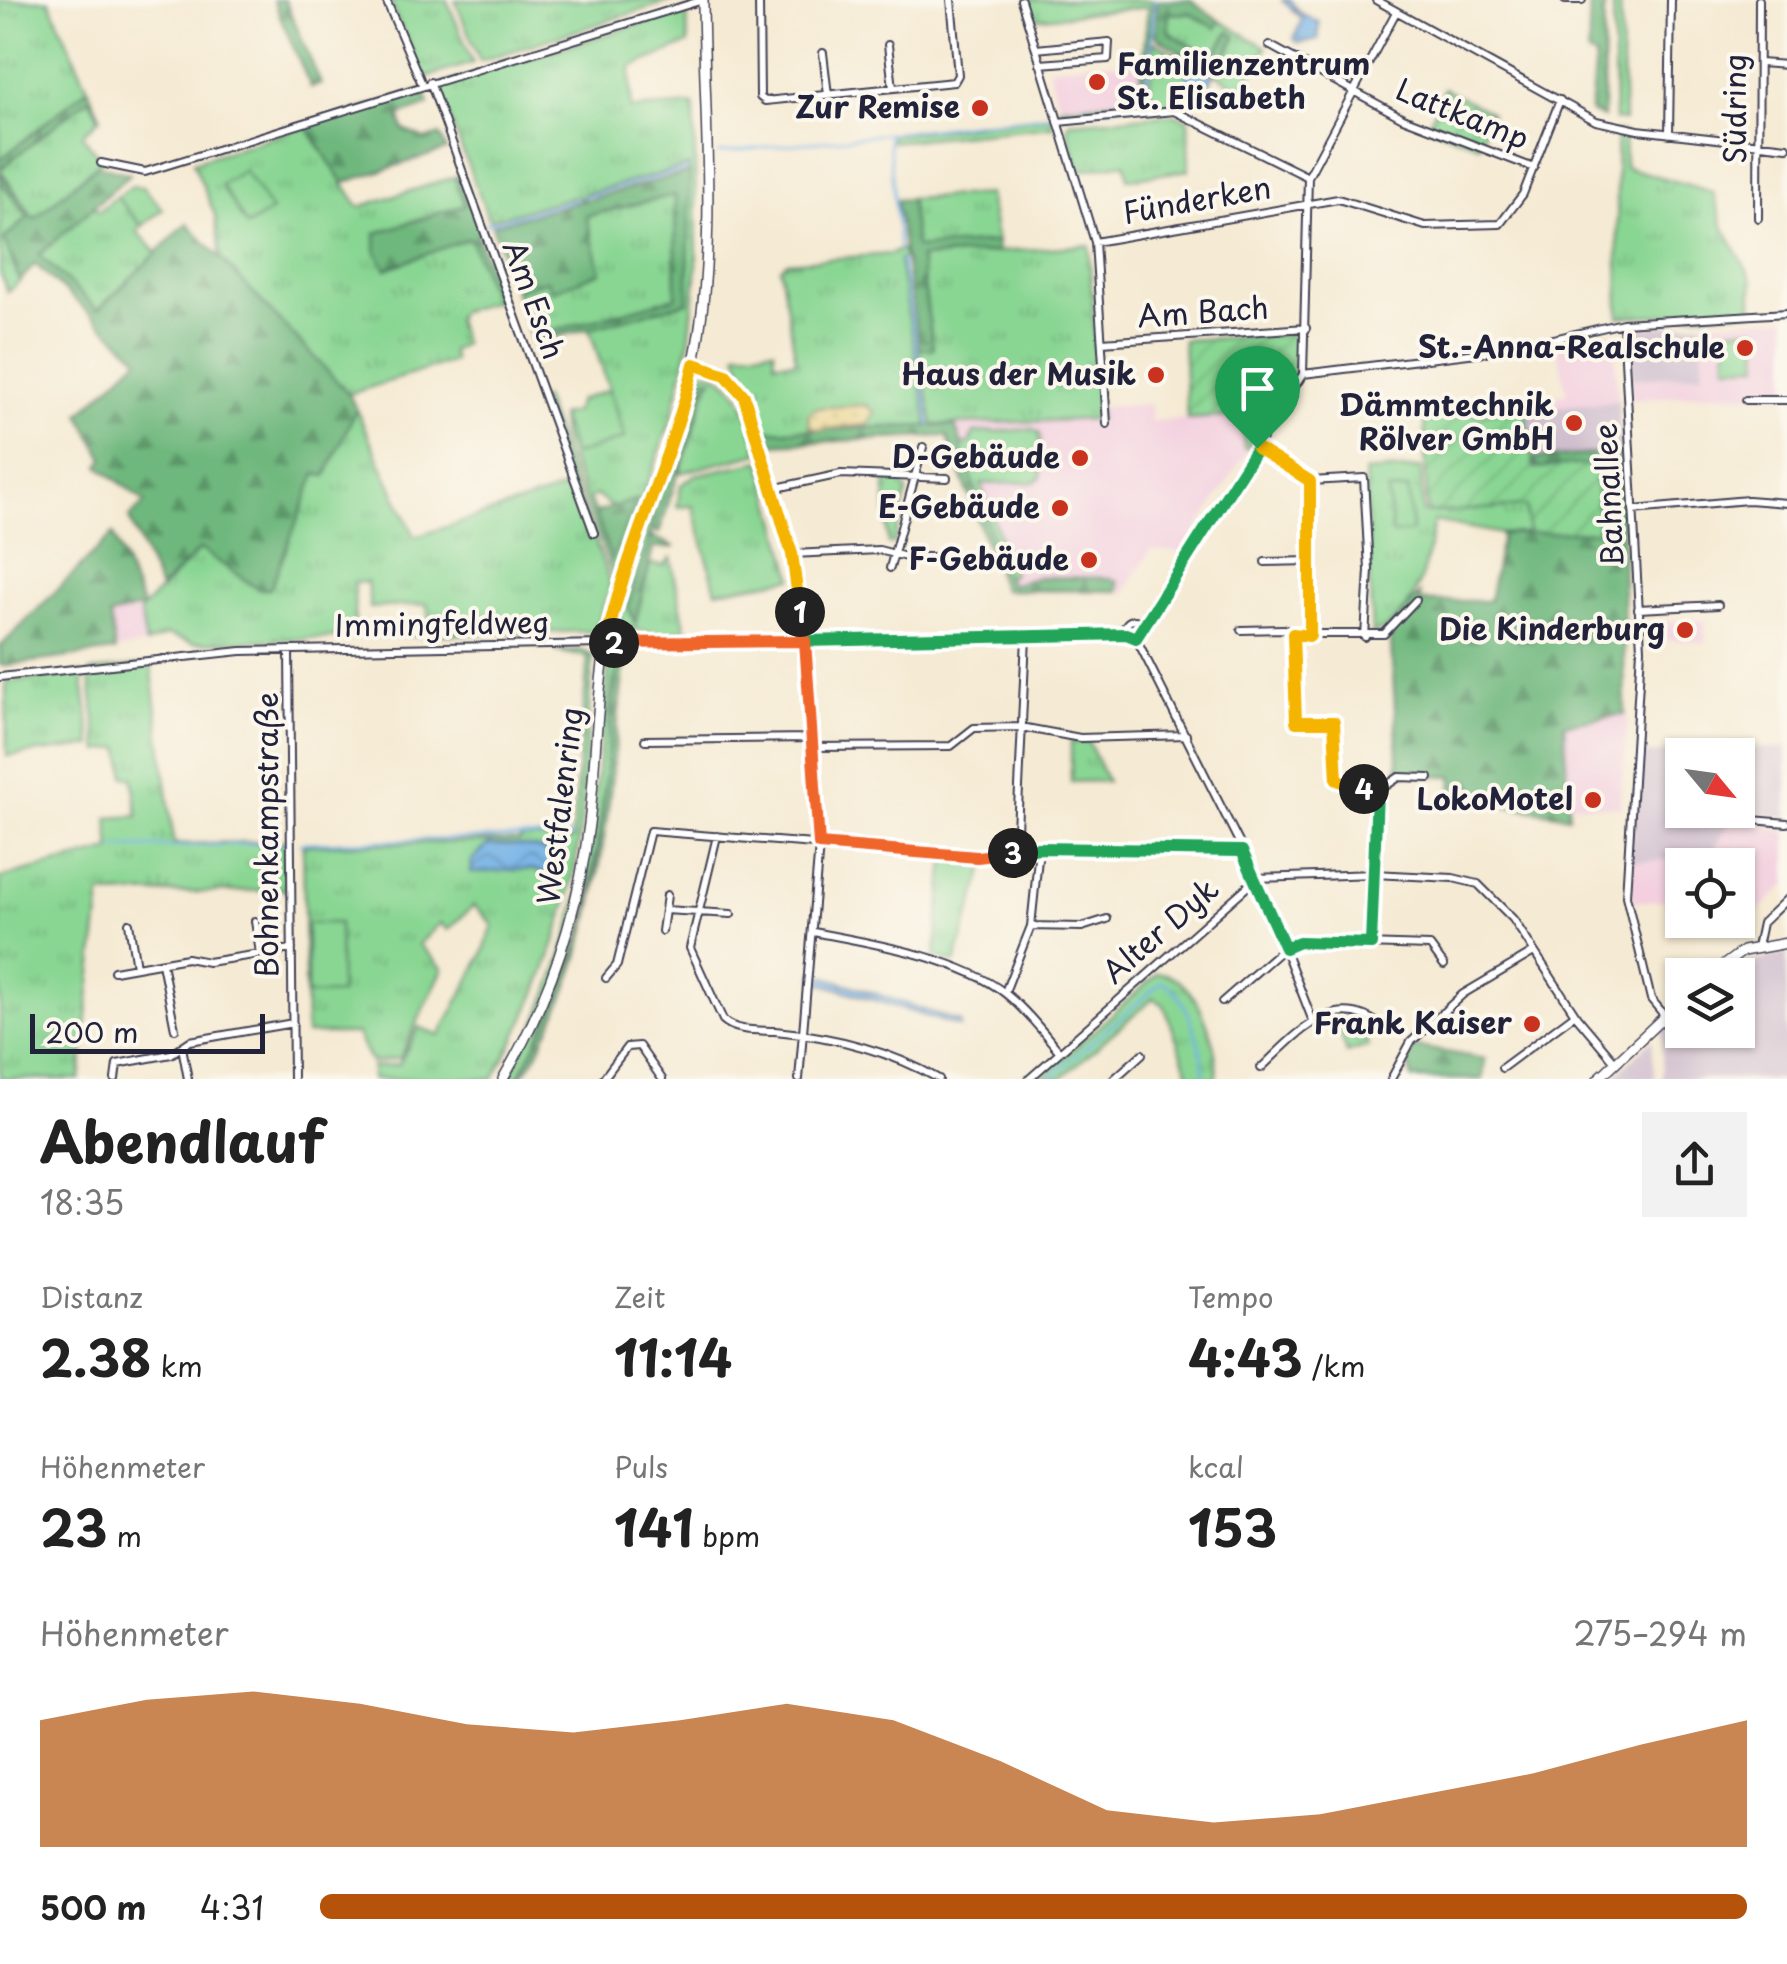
<!DOCTYPE html>
<html lang="de">
<head>
<meta charset="utf-8">
<style>
	:root { --surface:#fff; --page:#f2f2f2; --text:#222; --muted:#767676; --accent:#b45309 }
	body { margin:0; font-family:"Playpen Sans",sans-serif; background:var(--page); color:var(--text); height:100vh; display:flex; flex-direction:column; font-size:38px; white-space:nowrap }
	* { box-sizing:border-box; margin:0 }
	p { font-size:32px; color:var(--muted) }
	.icon { flex:none; width:55px; height:55px; fill:none; stroke:currentColor; stroke-width:2; stroke-linecap:round; stroke-linejoin:round }
	.map { position:relative; height:1079px; overflow:hidden }
	.drawer { display:flex; flex-direction:column; background:var(--surface); flex:1 }
	.drawer>* { flex:none }
	.needle { width:65px; rotate:119deg }
	.tools { position:absolute; left:1665px; top:738px; display:grid; gap:20px }
	.tools a { display:grid; place-items:center; width:90px; height:90px; border-radius:0px; background:var(--surface); box-shadow:0 2px 8px #0004; font-size:50px }
	.scale { position:absolute; left:30px; bottom:25px; width:235px; box-sizing:border-box; padding-left:10px; border:5px solid #22223b; border-top:0; font-size:28px; line-height:35px; white-space:nowrap; color:#22223b; -webkit-text-stroke:8px #fbf7ec; paint-order:stroke }
	.pin { position:absolute; display:grid; place-items:center; width:85px; height:85px; color:#fff; margin:-102px -42px; border-radius:50% 50% 50% 0; rotate:-45deg; box-shadow:0 0 10px #0007 }
	.pin .icon { rotate:45deg }
	.km { position:absolute; width:50px; height:50px; margin:-25px; border-radius:50%; background:#222; color:#fff; font-size:28px; line-height:50px; text-align:center }
	.round { display:grid; place-items:center; flex:none; width:105px; height:105px; border-radius:0px; background:var(--page) }
	.headline { display:flex; align-items:center; justify-content:space-between; height:170px; padding:0 40px }
	h1 { font-size:55px; font-weight:700; line-height:75px }
	.metrics { display:grid; grid-template-columns:repeat(3,1fr); gap:15px; height:170px; padding:10px 40px }
	.metrics div { display:grid; align-content:center }
	.metrics b { font-size:50px; font-weight:700 }
	.metrics small { font-size:28px; font-weight:400 }
	.metrics p { font-size:28px }
	.chart { height:280px; padding:20px 40px }
	.chart p { display:flex; justify-content:space-between }
	.chart svg { width:100%; height:180px; margin-top:10px; fill:var(--accent); opacity:.7 }
	ul { padding:0 40px; list-style:none; font-size:32px }
	li { display:grid; grid-template-columns:160px 120px 1fr; align-items:center; height:75px }
	li i { height:25px; border-radius:12px; background:var(--accent) }
	.map>svg:first-child { display:block }
</style>
</head>
<body>
<div class="map">
<svg width="1787" height="1079" viewBox="0 0 1787 1079">
	<defs>
		<pattern id="grass-tufts" width="24" height="20" patternUnits="userSpaceOnUse" patternTransform="scale(2.5)"><rect width="24" height="20" fill="#89d693"/><path d="M3 7l-1-3M5 7V3M7 7l1-3M15 17l-1-3M17 17v-4M19 17l1-3" fill="none" stroke="#76b780"/></pattern>
		<pattern id="forest-firs" width="22" height="20" patternUnits="userSpaceOnUse" patternTransform="scale(2.5)"><rect width="22" height="20" fill="#6eb77d"/><path d="M5 1l3.5 6h-7zM16 11l3.5 6h-7z" fill="#5a9468"/></pattern>
		<pattern id="sand-dots" width="8" height="8" patternUnits="userSpaceOnUse" patternTransform="scale(2.5)"><rect width="8" height="8" fill="#eeda9e"/><path d="M2 2h.1M6 6h.1" fill="none" stroke="#ccbb89" stroke-width="1.8" stroke-linecap="round"/></pattern>
		<pattern id="garden-furrows" width="10" height="10" patternUnits="userSpaceOnUse" patternTransform="scale(2.5)"><rect width="10" height="10" fill="#89d693"/><path d="M-1 1l2-2M0 10L10 0M9 11l2-2" fill="none" stroke="#76b780"/></pattern>
		<pattern id="water-waves" width="16" height="10" patternUnits="userSpaceOnUse" patternTransform="scale(2.5)"><rect width="16" height="10" fill="#72b1e5"/><path d="M0 5q4-4 8 0t8 0" fill="none" stroke="#5d90bb"/></pattern>
	</defs>
	<rect width="100%" height="100%" fill="#fbf7ec"/>
	<filter id="ink" filterUnits="userSpaceOnUse"><feTurbulence type="fractalNoise" baseFrequency=".01" numOctaves="2"/><feDisplacementMap in="SourceGraphic" scale="20" xChannelSelector="R" yChannelSelector="G"/><feConvolveMatrix kernelMatrix="1 2 1 2 8 2 1 2 1" color-interpolation-filters="sRGB"/></filter>
	<filter id="wash" filterUnits="userSpaceOnUse"><feTurbulence type="fractalNoise" baseFrequency=".0048" numOctaves="4" result="noise"/><feDisplacementMap in="SourceGraphic" scale="40" xChannelSelector="R" yChannelSelector="G"/><feGaussianBlur stdDeviation="2.25" result="paint"/><feColorMatrix in="noise" values="0 0 0 0 0 0 0 0 0 0 0 0 0 0 0 0 0 1.4 0 .05"/><feComposite in="paint" operator="in"/></filter>
	<g filter="url(#wash)">
		<rect width="100%" height="100%" fill="#f5ead3"/>
		<path fill="#f3cfdf" d="M1091,62L1144,65L1139,97L1060,107L1048,68Z
			M1787,317V395L1699,394L1632,400L1631,379L1703,373L1702,322Z
			M1606,331L1614,335L1618,401L1557,406L1556,395L1567,394L1556,343Z
			M1150,404L1151,421L1242,416L1244,447L1249,448L1183,552L1151,550L1123,595L1118,582L1110,578L1039,577L1010,585L955,425L1098,419V407Z
			M140,611L146,644L115,651L110,616Z
			M1705,620L1706,643L1665,639L1664,622Z
			M1628,714L1620,807L1569,804L1564,724Z
			M1730,822L1763,824L1787,832V884L1746,923L1738,914V865H1705Z
			M1680,859L1684,865L1682,899L1633,902L1629,862Z"/>
		<path fill="#cfbdce" d="M1698,322H1702L1703,373L1631,379L1629,329Z
			M1618,401L1621,452L1531,459L1526,409Z
			M1787,747V818L1738,809V755H1682V810H1716L1717,823L1730,822L1705,865H1684L1680,859L1629,862L1640,754Z
			M1787,953V1079H1662V1031L1682,1011V1030H1738V975H1724L1743,964Z
			M1652,1040L1655,1079H1611Z"/>
		<path fill="url(#grass-tufts)" stroke="#567c67" stroke-width="2.5" fill-rule="evenodd" d="M0,0H49L88,88L0,160Z
			M389,0H447L473,63L423,78Z
			M455,0H674L480,61Z
			M1027,0H1153L1142,102L1061,112L1060,107L1139,98L1148,7L1033,19Z
			M1613,0H1620L1624,121L1615,120Z
			M687,10L688,44L631,67V109L694,105L697,265L689,344L672,418L613,577L562,437L560,416L574,455L625,438L589,328L688,302L689,166L582,195L583,201L576,196L489,220L439,91L442,84ZM596,495L613,508L636,500L611,559L589,498Z
			M1189,13L1216,28L1220,21L1266,47L1243,90L1216,74L1236,37L1229,32L1213,59L1169,32L1168,14Z
			M1154,41L1192,64L1175,107H1148Z
			M90,97L99,119L82,135L102,160L34,219L0,169Z
			M1174,114L1188,119L1189,170L1128,179L1125,163L1079,171L1067,129L1070,122Z
			M1050,116L1053,126L889,142L891,135Z
			M306,126L359,207L455,177L465,205L376,233L386,269L470,237L494,301L459,312L456,320L463,344L451,351L454,361L349,394L221,259L215,215L193,162Z
			M1616,132L1624,134L1625,167L1713,192L1723,226L1752,280V311L1619,317Z
			M0,181L28,217L4,239L20,281L8,292L0,273Z
			M675,194L676,297L531,337L515,291L547,280L551,291L601,272L586,216Z
			M988,194L997,242L915,248L910,199Z
			M117,197L142,226L137,231L157,253L98,310L39,255L94,206L98,211Z
			M1089,245L1099,419L933,425L919,349L933,348L920,258Z
			M902,249L904,259L899,260L928,426L761,431L737,352L774,349L775,362L796,361L780,268L787,262L891,254Z
			M704,371C744,377 749,420 759,453L680,473L709,381L702,378L628,606L635,622L650,564L663,566L671,558L686,631H676V636L619,627L625,596L695,379Z
			M543,398L611,584L595,631L482,634L481,618L429,622L427,604L370,608L367,582L354,583L355,637L193,643L167,635L146,644L140,611L200,549L258,589H270L316,473L356,409L415,537L570,487L538,400Z
			M761,461L793,578L716,591L693,506L677,507L681,485L695,475Z
			M1421,468L1423,513L1527,506L1528,533L1502,534L1434,521C1426,562 1418,619 1372,634L1365,472Z
			M885,480L899,481L907,491L894,543L888,544Z
			M640,649C635,653 625,658 621,663C608,683 610,723 608,747C596,875 581,964 517,1079H507C588,938 592,820 609,664L620,651Z
			M580,650L593,656C586,727 587,801 574,871C559,946 531,1013 493,1079H372V1067L399,1064L419,1027L440,1036L483,954L493,925L474,905L448,930L440,923L419,944L443,969L400,1058L371,1063L357,1034H306L303,845L519,841L524,837L572,840L588,657L555,651Z
			M151,664L174,844L286,841V890L101,895L80,1079H0V878L111,850L108,818L138,816L133,777H125L121,748L99,751L89,672Z
			M82,673L92,746L7,756L6,682Z
			M1088,741L1107,781L1071,782V742Z
			M945,860L986,862L955,963L935,957Z
			M1158,973C1196,973 1221,1048 1216,1079H1191L1164,1005L1153,998L1060,1079H1040Z
			M1335,1017H1357L1379,1027L1366,1039L1368,1046L1347,1053Z"/>
		<path fill="url(#forest-firs)" stroke="#486c5c" stroke-width="2.5" d="M273,0H285L321,84L311,88Z
			M1158,0H1191L1220,21L1216,28L1189,13L1168,14L1169,32L1212,59L1229,32L1236,36L1216,74L1155,36Z
			M1590,0H1604L1603,118L1590,112L1595,58L1588,54Z
			M88,88L101,118L89,98L0,169V160Z
			M424,90L429,105L399,116L404,130L426,140L440,135L446,150L343,183L306,126Z
			M97,165L130,174L39,255L98,310L187,223L349,394L356,409L326,476L316,474L270,589H258L200,549L160,589L129,518L145,502L99,466L104,459L80,414L139,358L35,264L20,281L4,239L28,217L0,181V173L34,219Z
			M690,172L688,302L533,343L531,337L676,297L675,195L586,216L601,272L551,291L547,280L515,291L492,225Z
			M462,175L481,228L477,235L501,299L494,301L470,238L386,269L376,252V233L465,205L455,177Z
			M910,199L916,248L997,242L998,252L920,258L933,349H919L896,200Z
			M702,378L713,379L706,386L659,533L652,529Z
			M955,425L1010,585L1039,577L1110,578L1118,582V591L1003,590L947,436L769,444L766,448L761,431Z
			M1621,452L1625,714L1564,724L1569,816L1452,797L1453,777L1399,774L1390,628L1420,594V601H1489L1502,534L1598,530L1531,459Z
			M637,499L612,561L595,513Z
			M113,534L143,607L110,616L115,651L0,666V647Z
			M650,536L675,547L653,548L635,624L628,606Z
			M481,617L482,634L378,636L429,631V622Z
			M640,649L624,666C608,792 606,920 546,1035C538,1051 531,1069 517,1079C545,1028 572,974 586,918C605,838 604,755 616,675L621,663Z
			M1413,1046L1485,1059L1483,1079H1412L1406,1056Z"/>
		<path fill="url(#sand-dots)" stroke="#887e6c" stroke-width="2.5" d="M866,405L875,412L868,425L818,430L810,426L808,415L815,408Z"/>
		<path fill="url(#garden-furrows)" stroke="#567c67" stroke-width="2.5" d="M1444,88L1491,113L1479,145L1427,126Z
			M1300,334C1300,380 1273,409 1249,448H1244L1242,416L1187,419L1183,340Z
			M1526,409L1534,468L1596,464L1598,531L1528,533L1526,506L1427,513L1424,417Z"/>
		<path fill="#89d693" stroke="#567c67" stroke-width="2.5" d="M244,170L271,211L247,226L221,185Z
			M132,186L143,187L163,209L142,226L117,197Z
			M1758,328L1759,365L1727,366L1726,329Z
			M609,390L625,438L574,455L560,416L574,412L579,400Z
			M1033,429L1040,434L1041,477L1034,482L981,484L1013,574L1006,577L961,446L969,443L974,433Z
			M1408,489L1412,532L1392,534L1388,491Z
			M307,923H339L340,994L307,995Z"/>
		<path fill="url(#water-waves)" stroke="#4a6a90" stroke-width="2.5" d="M1282,0H1290L1300,13L1319,22L1318,40L1299,43L1294,39L1302,19Z
			M1192,64L1213,76L1203,100L1181,91Z
			M488,845C512,845 547,844 562,863L552,875L532,869L471,873L472,860Z
			M814,973L960,1022V1027L814,981Z"/>
		<g fill="none" stroke-linecap="round" stroke-linejoin="round">
			<path stroke="#72b1e5" stroke-width="2.5" d="M1061,114L1145,102L1155,0
				M888,135L899,249
				M1071,152L1076,169
				M718,153L1050,115
				M583,197L688,169
				M486,224L577,199
				M901,260L930,425
				M300,843L572,836
				M112,848L285,843
				M1049,1079L1162,982C1187,991 1205,1055 1204,1079"/>
		</g>
	</g>
	<g filter="url(#ink)">
		<g fill="none" stroke-linecap="round" stroke-linejoin="round">
			<g stroke="#424052" stroke-width="10">
				<path id="street" d="M386,0L422,84
					M759,0L760,97L765,101L954,82L958,75L951,0
					M1021,0L1095,242L1107,424
					M1376,0L1596,121L1638,130L1787,147
					M1565,0H1582
					M888,45L893,88
					M1269,45L1403,118L1534,168
					M1036,49L1109,42L1108,59L1040,64
					M823,53L828,95
					M1760,63L1787,65
					M430,82L594,533
					M1058,122L1174,111L1308,177
					M1669,134L1671,0
					M101,163L145,172L703,0
					M1758,218L1759,0
					M1095,242L1338,199L1425,226L1500,224L1523,194L1560,100
					M1623,323L1641,649L1626,896L1651,999L1665,1016
					M1102,342L1306,328
					M694,364L726,375L744,396L792,554L805,641L819,845L799,1079
					M1303,374L1510,349L1623,323L1787,313
					M1746,400H1787
					M1257,448L1310,481V637
					M1310,481L1364,478L1369,570L1365,637
					M772,489L841,474L947,478
					M1633,510L1748,500L1787,503
					M792,554L879,550L906,557H957
					M1265,562L1310,561
					M890,568L923,447
					M1638,609L1718,605
					M1125 629a9 9 0 1 1 18 0a9 9 0 1 1-18 0Z
					M1142,626L1303,374L1308,177L1396,12
					M1241,630L1284,629L1293,634
					M1136,638L1257,878L1312,1019
					M289,650L293,1079
					M0,677L241,651L1126,634
					M645,740L810,738
					M811,747L951,746L974,728L1021,727L1080,738L1186,735
					M1377,792L1399,777L1429,778
					M1718,817L1787,823
					M717,836L690,948L723,1020C735,1032 758,1030 775,1031C831,1036 890,1051 939,1079
					M1016,852L1026,637
					M665,910L667,895
					M255,921L260,953
					M129,923L136,967
					M1031,926L1082,927L1107,919
					M662,931L665,910L731,914
					M813,932C870,943 960,957 1006,994C1026,1010 1043,1032 1059,1051
					M1371,943L1377,792L1337,780L1334,723L1296,722L1293,634H1384L1416,600
					M1757,947L1762,923L1787,899
					M162,963L175,1029
					M114,971L187,958L208,962L292,949
					M606,978L617,965L650,831L977,857L1039,849L1242,851
					M1005,992L1031,926L1039,849
					M1222,1002L1285,947L1299,942L1430,946L1444,965
					M182,1047L188,1079
					M1261,1068C1296,1035 1335,987 1384,1028
					M1502,1068L1575,1014
					M115,1079L117,1064L171,1054L190,1041L293,1023
					M603,1079L627,1047L639,1046L662,1079
					M1029,1079L1257,878L1374,874L1453,878L1478,884L1513,919L1577,1017L1616,1063
					M1114,1079L1142,1054
					M1391,1079L1411,1042L1463,994L1534,952"/>
			</g>
			<g stroke="#424052" stroke-width="12">
				<path id="secondary" d="M1710,975L1743,951L1787,943
					M503,1079C550,998 578,916 589,824C596,763 596,703 606,643C623,546 674,459 694,362C718,245 704,119 703,0
					M1598,1079L1682,1000"/>
			</g>
			<use href="#street" stroke="#fff" stroke-width="6"/>
			<use href="#secondary" stroke="#fff" stroke-width="9"/>
		</g>
	</g>
	<g fill="none" stroke-linecap="round" stroke-linejoin="round" filter="url(#ink)">
		<g stroke="#fff" stroke-width="20">
			<path id="split-1" d="M800,612L805,641L1126,634L1136,638L1257,448"/>
		</g>
		<g stroke="#fff" stroke-width="20">
			<path id="split-2" d="M614,643L606,644C626,547 672,460 694,364L726,375L744,396L792,554L800,612"/>
		</g>
		<g stroke="#fff" stroke-width="20">
			<path id="split-3" d="M614,643L805,641L819,844L977,857L1013,853"/>
		</g>
		<g stroke="#fff" stroke-width="20">
			<path id="split-4" d="M1013,853L1038,848L1242,851L1285,948L1299,942L1371,944L1377,792L1364,789"/>
		</g>
		<g stroke="#fff" stroke-width="20">
			<path id="split-5" d="M1257,448L1310,481V636L1293,634L1296,722H1334L1337,780L1364,789"/>
		</g>
		<use href="#split-1" stroke="#22a559" stroke-width="12"/>
		<use href="#split-2" stroke="#f5b400" stroke-width="12"/>
		<use href="#split-3" stroke="#f0652b" stroke-width="12"/>
		<use href="#split-4" stroke="#22a559" stroke-width="12"/>
		<use href="#split-5" stroke="#f5b400" stroke-width="12"/>
	</g>
	<g fill="#c8321e" stroke="#fbf7ec" stroke-width="4">
		<circle cx="1097" cy="82" r="10"/>
		<circle cx="980" cy="108" r="10"/>
		<circle cx="1745" cy="348" r="10"/>
		<circle cx="1156" cy="375" r="10"/>
		<circle cx="1574" cy="423" r="10"/>
		<circle cx="1080" cy="458" r="10"/>
		<circle cx="1060" cy="508" r="10"/>
		<circle cx="1089" cy="560" r="10"/>
		<circle cx="1685" cy="630" r="10"/>
		<circle cx="1593" cy="800" r="10"/>
		<circle cx="1532" cy="1024" r="10"/>
	</g>
	<g text-anchor="middle" stroke-width="8" stroke-linejoin="round" paint-order="stroke">
		<g font-size="30" font-weight="bold" fill="#22223b" stroke="#fbf7ec" text-anchor="end">
			<text x="1117" y="75" text-anchor="start">Familienzentrum<tspan x="1117" dy="34">St. Elisabeth</tspan></text>
			<text x="960" y="118">Zur Remise</text>
			<text x="1725" y="358">St.-Anna-Realschule</text>
			<text x="1136" y="385">Haus der Musik</text>
			<text x="1554" y="416">Dämmtechnik<tspan x="1554" dy="34">Rölver GmbH</tspan></text>
			<text x="1060" y="468">D-Gebäude</text>
			<text x="1040" y="518">E-Gebäude</text>
			<text x="1069" y="570">F-Gebäude</text>
			<text x="1665" y="640">Die Kinderburg</text>
			<text x="1573" y="810">LokoMotel</text>
			<text x="1512" y="1034">Frank Kaiser</text>
		</g>
		<g font-size="30" fill="#22223b" stroke="#fbf7ec">
			<text transform="translate(1736 109) rotate(-90)" y="10">Südring</text>
			<text transform="translate(1462 115) rotate(22)" y="10">Lattkamp</text>
			<text transform="translate(1197 201) rotate(-10)" y="10">Fünderken</text>
			<text transform="translate(533 300) rotate(70)" y="10">Am Esch</text>
			<text transform="translate(1203 313) rotate(-4)" y="10">Am Bach</text>
			<text transform="translate(1610 495) rotate(-93)" y="10">Bahnallee</text>
			<text transform="translate(442 625) rotate(-1)" y="10">Immingfeldweg</text>
			<text transform="translate(561 806) rotate(-83)" y="10">Westfalenring</text>
			<text transform="translate(268 835) rotate(-90)" y="10">Bohnenkampstraße</text>
			<text transform="translate(1161 931) rotate(-41)" y="10">Alter Dyk</text>
		</g>
	</g>
</svg>
<div class="tools">
<a><svg class="needle" viewBox="-14 -14 28 28"><path d="M0-13l5 13h-10z" fill="#e53935"/><path d="M0 13l5-13h-10z" fill="#767676"/></svg></a>
<a><svg class="icon" aria-label="locate" viewBox="0 0 24 24"><circle cx="12" cy="12" r="6"/><path d="M12 2v4M12 18v4M2 12h4M18 12h4"/></svg></a>
<a><svg class="icon" aria-label="layers" viewBox="0 0 24 24"><path d="M12 4l9 5-9 5-9-5zM3 14l9 5 9-5"/></svg></a>
</div>
<div class="scale">200 m</div>
<div class="pin" style="left:1257px;top:448px;background:#1e9e55"><svg class="icon" aria-label="arrive" viewBox="0 0 24 24"><path d="M6 21V4h12l-3 4 3 4H6"/></svg></div>
<b class="km" style="left:800px;top:612px">1</b>
<b class="km" style="left:614px;top:643px">2</b>
<b class="km" style="left:1013px;top:853px">3</b>
<b class="km" style="left:1364px;top:789px">4</b>
</div>
<section class="drawer">
<div class="headline"><div><h1>Abendlauf</h1><p>18:35</p></div><a class="round"><svg class="icon" aria-label="share" viewBox="0 0 24 24"><path d="M12 15V3M7 8l5-5 5 5M5 13v7h14v-7"/></svg></a></div>
<div class="metrics">
<div><p>Distanz</p><b>2.38<small> km</small></b></div>
<div><p>Zeit</p><b>11:14</b></div>
<div><p>Tempo</p><b>4:43<small> /km</small></b></div>
</div>
<div class="metrics">
<div><p>Höhenmeter</p><b>23<small> m</small></b></div>
<div><p>Puls</p><b>141<small> bpm</small></b></div>
<div><p>kcal</p><b>153</b></div>
</div>
<div class="chart"><p><span>Höhenmeter</span>275–294 m</p>
<svg viewBox="0 0 160 44" preserveAspectRatio="none"><path d="M0 44V13L10 8L20 6L30 9L40 14L50 16L60 13L70 9L80 13L90 23L100 35L110 38L120 36L130 31L140 26L150 19L160 13V44z"/></svg>
</div>
<ul>
<li><b>500 m</b>4:31<i style="width:100%"></i></li>
</ul>
</section>
</body>
</html>
